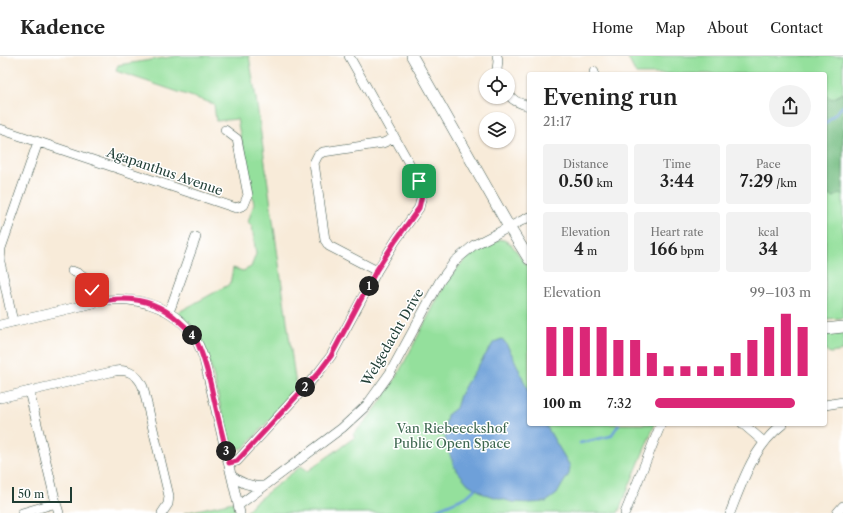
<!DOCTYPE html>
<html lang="en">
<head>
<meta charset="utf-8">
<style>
	:root { --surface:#fff; --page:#f2f2f2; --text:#222; --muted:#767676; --line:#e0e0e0; --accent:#db2777 }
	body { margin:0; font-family:"Libre Caslon Text",serif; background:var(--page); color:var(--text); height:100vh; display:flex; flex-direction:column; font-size:15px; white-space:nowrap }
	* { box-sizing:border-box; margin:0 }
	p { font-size:13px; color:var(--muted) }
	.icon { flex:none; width:22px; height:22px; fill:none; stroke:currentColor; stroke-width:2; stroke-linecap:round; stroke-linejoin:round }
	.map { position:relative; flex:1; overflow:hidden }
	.sheet { position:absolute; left:527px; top:16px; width:300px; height:354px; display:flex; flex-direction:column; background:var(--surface); border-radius:4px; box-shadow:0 1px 3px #0004 }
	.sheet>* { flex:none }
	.buttons { position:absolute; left:479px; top:12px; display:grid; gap:8px }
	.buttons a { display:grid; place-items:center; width:36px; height:36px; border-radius:50%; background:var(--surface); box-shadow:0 1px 3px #0004; font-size:20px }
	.scale { position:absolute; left:12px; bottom:10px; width:60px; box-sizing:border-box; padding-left:4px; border:2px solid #1f3d34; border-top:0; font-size:11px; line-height:14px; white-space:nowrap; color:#1f3d34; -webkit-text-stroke:3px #fff; paint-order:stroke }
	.pin { position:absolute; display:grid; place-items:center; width:34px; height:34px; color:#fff; margin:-17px; border-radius:8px; box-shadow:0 2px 6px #0006 }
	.km { position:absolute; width:20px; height:20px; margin:-10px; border-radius:50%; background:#222; color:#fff; font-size:11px; line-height:20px; text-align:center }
	.round { display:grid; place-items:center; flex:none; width:42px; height:42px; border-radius:21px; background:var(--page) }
	.head { display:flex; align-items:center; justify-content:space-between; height:68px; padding:0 16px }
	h1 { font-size:22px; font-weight:600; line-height:30px }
	.stats { display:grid; grid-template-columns:repeat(3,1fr); gap:6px; height:68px; padding:4px 16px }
	.stats div { display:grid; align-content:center; border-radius:4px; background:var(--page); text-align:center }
	.stats b { font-size:17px; font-weight:600 }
	.stats small { font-size:11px; font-weight:400 }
	.stats p { font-size:11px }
	.chart { height:112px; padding:8px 16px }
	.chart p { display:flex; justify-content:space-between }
	.chart svg { width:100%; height:72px; margin-top:4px; stroke:var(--accent); stroke-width:6 }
	ul { padding:0 16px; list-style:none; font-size:13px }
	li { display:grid; grid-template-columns:64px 48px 1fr; align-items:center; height:30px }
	li i { height:10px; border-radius:5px; background:var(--accent) }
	header { display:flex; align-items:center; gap:24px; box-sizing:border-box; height:56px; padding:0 20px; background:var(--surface); border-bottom:1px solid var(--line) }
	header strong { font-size:19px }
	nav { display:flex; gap:22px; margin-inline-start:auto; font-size:14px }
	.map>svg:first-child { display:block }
</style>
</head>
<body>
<header>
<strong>Kadence</strong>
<nav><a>Home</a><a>Map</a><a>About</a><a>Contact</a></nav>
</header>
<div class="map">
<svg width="843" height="457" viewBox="0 0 843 457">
	<rect width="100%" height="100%" fill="#fff"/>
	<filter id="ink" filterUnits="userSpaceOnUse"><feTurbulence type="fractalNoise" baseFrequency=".025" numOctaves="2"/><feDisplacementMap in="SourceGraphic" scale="8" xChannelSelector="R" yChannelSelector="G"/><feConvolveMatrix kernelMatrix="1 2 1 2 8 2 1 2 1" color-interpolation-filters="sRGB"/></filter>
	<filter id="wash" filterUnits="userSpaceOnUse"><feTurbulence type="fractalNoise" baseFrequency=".012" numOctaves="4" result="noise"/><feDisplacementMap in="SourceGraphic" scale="16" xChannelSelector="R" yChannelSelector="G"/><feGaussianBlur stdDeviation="0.9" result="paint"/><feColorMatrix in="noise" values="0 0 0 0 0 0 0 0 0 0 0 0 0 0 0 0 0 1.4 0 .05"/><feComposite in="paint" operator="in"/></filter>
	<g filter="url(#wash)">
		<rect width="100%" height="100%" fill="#f8ebd9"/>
		<path fill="#94e09c" stroke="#5a8e68" d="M177,0H249L256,42L296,330L298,332L246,390L241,393L232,391L229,387C225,370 221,353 217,335C209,303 204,279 177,257L230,228L233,212L243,215L251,211L256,198L252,170L248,166L254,148L237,63L216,65L214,48L116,15L118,9Z
			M627,0H843V262L825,263V18H636Z
			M498,183L504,184L511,188L529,212V368H655L618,457H247L248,454L254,447L301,410L308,415L355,381L353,378C387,346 406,302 428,261C438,242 448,220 464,205C474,196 486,191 498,185Z
			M843,276V295L831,297L825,295V278Z
			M233,446L235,457H184Z"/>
		<path fill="#77be84" stroke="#4b7e5c" d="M843,37V140L839,138L834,141L825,138V131L826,129L825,127V38L832,43Z"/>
		<path fill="#6ea0d9" stroke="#466e86" d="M502,283C508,286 527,331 529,339C531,348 529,359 529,368H545L570,410L569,418L562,429L557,438L546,446L530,447L512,446L484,438L468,428L455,412L448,394L444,376L447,359L456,352L460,339L466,328L494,286Z"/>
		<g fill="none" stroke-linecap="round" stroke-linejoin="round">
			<path stroke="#6ea0d9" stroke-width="2.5" d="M825,68L843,50
				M580,387L611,380L619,368
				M428,457L466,441L475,433"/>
		</g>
	</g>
	<g filter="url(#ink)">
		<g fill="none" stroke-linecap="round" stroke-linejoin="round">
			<g stroke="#40574d" stroke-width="10">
				<path id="minor" d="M497,0C500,7 495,12 498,19
					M594,18V16
					M508,37C513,46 520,47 529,50
					M0,73L236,152L244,149L248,139L237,83L225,74
					M0,205L1,192L38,86
					M0,206L13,266
					M72,215C94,223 90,225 94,247
					M377,215L329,190L325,184L314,107L318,99L323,96L383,87L394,82
					M168,256L171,251L196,181
					M0,269L107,244C141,241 180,253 197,286C200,291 202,297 204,303L240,457
					M29,335L56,447L59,457
					M0,342L115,315C128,313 138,319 143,331L169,440L168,448L162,457
					M825,349L843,346
					M743,368L764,386
					M229,407L237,405L319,316L331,300L377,215L396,184L419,152L422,139L419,125L349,0
					M232,420C242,428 251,431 263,430
					M239,449L342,372L367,349L390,317L440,225L455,205L474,189L529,161
					M22,457L56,447
					M625,457L661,368
					M730,457C743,424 754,390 783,368
					M837,457L843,450"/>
			</g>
			<g stroke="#40574d" stroke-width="12">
				<path id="tertiary" d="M412,0L509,171L529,203
					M825,273L843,271"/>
			</g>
			<use href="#minor" stroke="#fff" stroke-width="9"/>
			<use href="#tertiary" stroke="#fff" stroke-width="11"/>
		</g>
	</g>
	<g fill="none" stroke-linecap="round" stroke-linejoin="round" filter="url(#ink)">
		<g stroke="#fff" stroke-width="8">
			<path id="route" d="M92,234L94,247C125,239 155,243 179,265C186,271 193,278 197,286C205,303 209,321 213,339C218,362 224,384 229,407L237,405L319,316L331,300L376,215L396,184L419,152L422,139L419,125"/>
		</g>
		<use href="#route" stroke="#db2777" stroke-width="5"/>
	</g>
	<g text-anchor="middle" stroke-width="3" stroke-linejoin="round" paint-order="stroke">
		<g font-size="13" fill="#1f3d34" stroke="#fff">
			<text transform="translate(165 115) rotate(19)" y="5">Agapanthus Avenue</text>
			<text transform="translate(392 281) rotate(-60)" y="5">Welgedacht Drive</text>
		</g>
		<g font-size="13" fill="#3c664e" stroke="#fff">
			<text x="452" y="377">Van Riebeeckshof<tspan x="452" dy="15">Public Open Space</tspan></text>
		</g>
	</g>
</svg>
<div class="buttons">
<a><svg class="icon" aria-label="locate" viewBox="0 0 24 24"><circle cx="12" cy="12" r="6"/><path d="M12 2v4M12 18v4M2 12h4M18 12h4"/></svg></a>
<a><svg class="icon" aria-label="layers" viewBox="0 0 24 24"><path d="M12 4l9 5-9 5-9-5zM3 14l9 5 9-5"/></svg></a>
</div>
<div class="scale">50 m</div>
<div class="pin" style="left:419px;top:125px;background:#1e9e55"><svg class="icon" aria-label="arrive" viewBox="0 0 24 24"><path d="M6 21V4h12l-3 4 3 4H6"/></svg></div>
<div class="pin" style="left:92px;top:234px;background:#d93025"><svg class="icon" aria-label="check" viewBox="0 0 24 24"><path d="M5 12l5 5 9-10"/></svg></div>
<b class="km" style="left:369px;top:230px">1</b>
<b class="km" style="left:305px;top:331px">2</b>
<b class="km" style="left:226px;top:395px">3</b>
<b class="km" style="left:192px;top:279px">4</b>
<section class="sheet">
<div class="head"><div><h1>Evening run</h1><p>21:17</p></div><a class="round"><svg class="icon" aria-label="share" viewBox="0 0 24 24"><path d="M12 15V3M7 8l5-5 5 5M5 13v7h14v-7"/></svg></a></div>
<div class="stats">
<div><p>Distance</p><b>0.50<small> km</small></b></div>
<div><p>Time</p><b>3:44</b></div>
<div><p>Pace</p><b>7:29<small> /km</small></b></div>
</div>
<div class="stats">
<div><p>Elevation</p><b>4<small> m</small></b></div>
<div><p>Heart rate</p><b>166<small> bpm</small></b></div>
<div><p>kcal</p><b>34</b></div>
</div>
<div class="chart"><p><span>Elevation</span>99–103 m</p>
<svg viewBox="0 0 160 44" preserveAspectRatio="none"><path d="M5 44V14M15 44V14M25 44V14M35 44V14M45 44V22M55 44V22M65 44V30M75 44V38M85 44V38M95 44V38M105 44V38M115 44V30M125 44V22M135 44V14M145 44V6M155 44V14"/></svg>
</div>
<ul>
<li><b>100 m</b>7:32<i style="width:90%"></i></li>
</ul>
</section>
</div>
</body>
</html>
